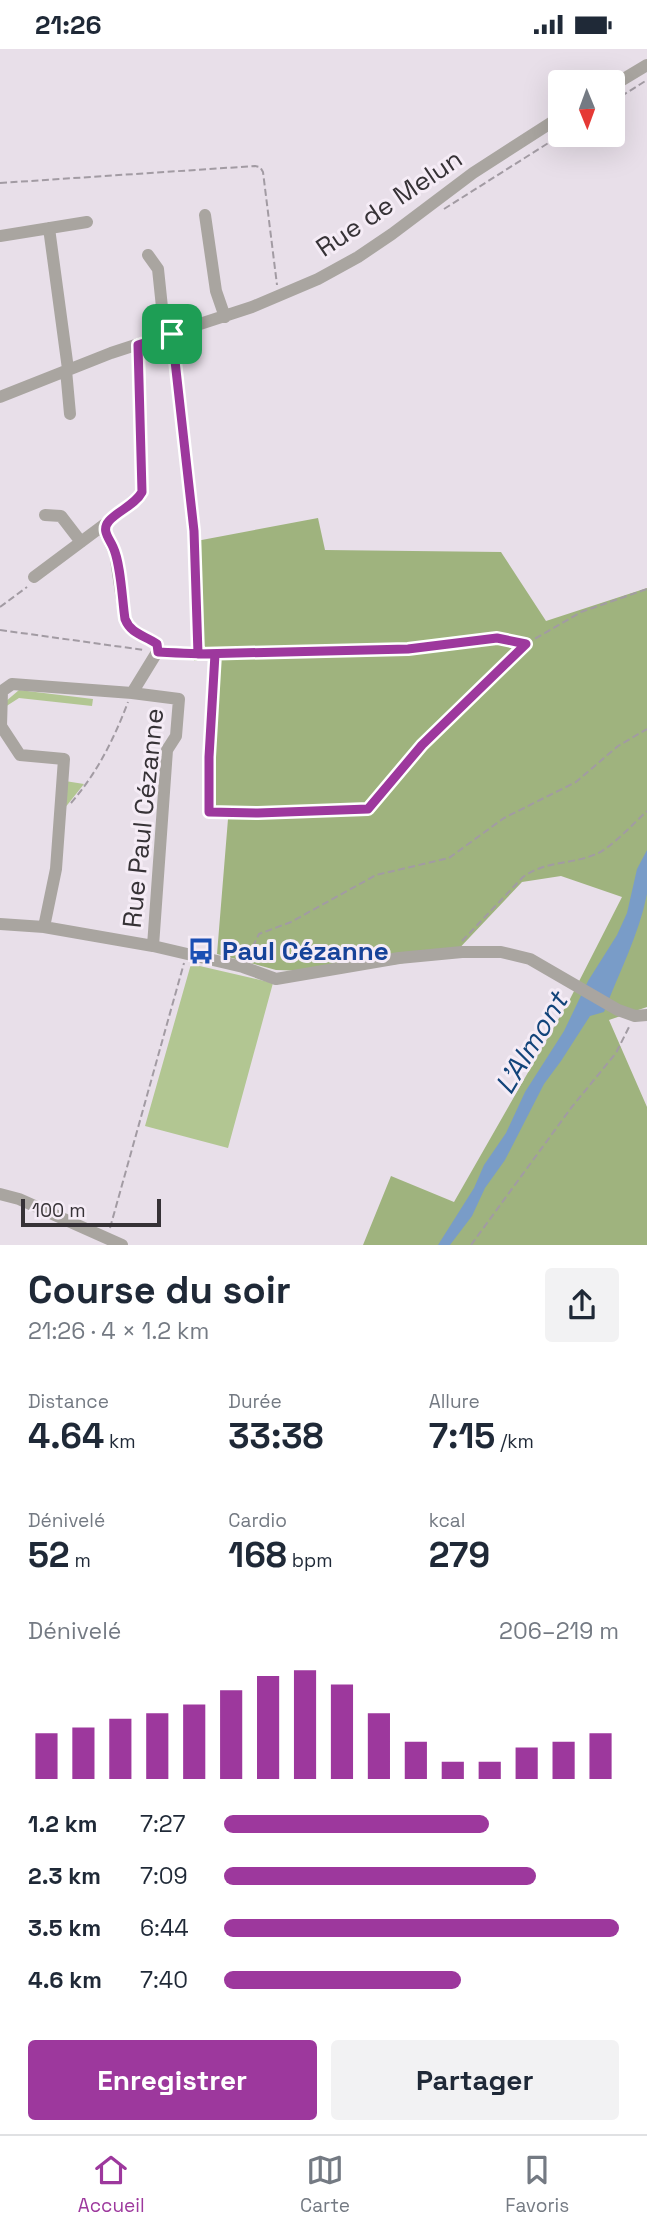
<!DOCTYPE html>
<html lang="fr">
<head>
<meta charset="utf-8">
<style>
	:root { --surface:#fff; --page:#f2f2f3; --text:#1f2937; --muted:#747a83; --line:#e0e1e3; --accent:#9d389d }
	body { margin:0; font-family:"Space Grotesk",sans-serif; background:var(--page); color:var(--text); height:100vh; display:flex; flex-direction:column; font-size:26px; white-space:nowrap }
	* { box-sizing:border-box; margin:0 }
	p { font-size:23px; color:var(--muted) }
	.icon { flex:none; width:38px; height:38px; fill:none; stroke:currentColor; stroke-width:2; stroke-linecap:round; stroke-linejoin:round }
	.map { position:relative; height:1196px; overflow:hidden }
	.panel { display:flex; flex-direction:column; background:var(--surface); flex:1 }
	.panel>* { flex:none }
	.needle { width:46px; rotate:179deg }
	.tools { position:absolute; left:548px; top:21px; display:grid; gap:14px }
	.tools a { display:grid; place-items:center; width:77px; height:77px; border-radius:7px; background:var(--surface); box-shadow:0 7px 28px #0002; font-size:35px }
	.scale { position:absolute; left:21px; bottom:18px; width:140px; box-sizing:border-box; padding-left:7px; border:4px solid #363236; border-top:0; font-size:19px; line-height:24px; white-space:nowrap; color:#363236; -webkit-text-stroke:5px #f5ecf6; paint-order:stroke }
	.pin { position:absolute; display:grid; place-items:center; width:60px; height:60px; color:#fff; margin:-30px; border-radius:14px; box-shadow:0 4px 10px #0006 }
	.round { display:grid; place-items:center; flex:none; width:74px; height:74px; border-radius:7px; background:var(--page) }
	.summary { display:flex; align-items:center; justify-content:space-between; height:119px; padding:0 28px }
	h1 { font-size:38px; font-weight:700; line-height:52px }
	.figures { display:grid; grid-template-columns:repeat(3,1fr); gap:10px; height:119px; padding:7px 28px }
	.figures div { display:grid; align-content:center }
	.figures b { font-size:35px; font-weight:700 }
	.figures small { font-size:19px; font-weight:400 }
	.figures p { font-size:19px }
	.chart { height:196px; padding:14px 28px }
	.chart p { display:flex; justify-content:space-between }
	.chart svg { width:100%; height:126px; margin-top:7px; stroke:var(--accent); stroke-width:6 }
	.cta { display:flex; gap:14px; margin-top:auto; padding:14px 28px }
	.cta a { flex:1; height:80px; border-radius:7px; background:var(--accent); color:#fff; font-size:28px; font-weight:700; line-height:80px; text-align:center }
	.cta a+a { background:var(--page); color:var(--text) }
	ul { padding:0 28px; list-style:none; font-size:23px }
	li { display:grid; grid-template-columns:112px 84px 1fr; align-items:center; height:52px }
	li i { height:18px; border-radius:9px; background:var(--accent) }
	.status { display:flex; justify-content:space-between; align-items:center; height:49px; padding:0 35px; background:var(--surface); direction:ltr }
	.status svg { height:19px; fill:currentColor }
	.tab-bar { display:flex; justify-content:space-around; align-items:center; height:98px; border-top:2px solid var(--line); background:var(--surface); font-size:19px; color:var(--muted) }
	.tab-bar a { display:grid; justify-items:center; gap:4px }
	.tab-bar .selected { color:var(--accent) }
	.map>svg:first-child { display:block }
</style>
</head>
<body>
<div class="status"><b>21:26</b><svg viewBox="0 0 49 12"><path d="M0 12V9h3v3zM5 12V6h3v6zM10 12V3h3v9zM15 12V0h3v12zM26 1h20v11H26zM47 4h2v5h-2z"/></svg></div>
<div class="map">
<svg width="647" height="1196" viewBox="0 0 647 1196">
	<rect width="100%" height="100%" fill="#e8dfe9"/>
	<path fill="#b2c692" d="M19,641L93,650L92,657L19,649L5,658V653Z
		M65,732L84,735L64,760Z
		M191,915L273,934L228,1099L145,1077Z"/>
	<path fill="#9fb37e" d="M318,469L325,501L501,503L546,572L647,539V958L609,971L647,1058V1196H363L391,1127L454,1153L570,950L622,848L561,827L522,833L452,907L342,923L276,921L217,905L228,770L211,769L215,607L194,612L191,493Z"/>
	<path fill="#799cc8" d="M647,801C647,815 647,831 647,845C639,886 619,923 604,963L590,967L561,1012L544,1035L505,1111L485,1139L472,1167L450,1196H438L474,1139L484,1116L506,1084L525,1043L564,982L588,932L617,886L627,864L637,820Z"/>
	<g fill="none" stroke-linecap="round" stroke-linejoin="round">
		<path stroke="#a29ba3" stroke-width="2" stroke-dasharray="7 3.5" stroke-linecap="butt" d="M612,53L647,31
			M0,134L255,117L260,118L263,123L277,236
			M444,160L561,86
			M173,295L194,482L198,604
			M0,558L27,538
			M0,581L144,601
			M171,604L207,605L408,600L497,589L525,595
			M215,605L209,708V763L258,764L368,760L422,697L526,595L581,563L647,540
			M71,754C97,724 114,690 128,653
			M462,892L523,828C547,811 571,816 596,805C610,800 635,773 647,762
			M248,907L259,885L291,873L376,826L449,809L504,769L576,733L618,697L647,680
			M110,1179L184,914
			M471,1196L571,1059L616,1004L630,976"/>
		<path stroke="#a9a5a0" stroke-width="12" d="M612,37L647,16
			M205,166L216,242L225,268
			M49,179L68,320
			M0,187L87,173
			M148,206L158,220L165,287
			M66,321L70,365
			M0,348L111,304L252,258L318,230L358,208L392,185L473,124L560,68
			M45,466L61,467L81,493
			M34,528L109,472
			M132,644L159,600L157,595C144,586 131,585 125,570L115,504L105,484L106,478L109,472L135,452L142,443L138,296
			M0,875L44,878L153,897L243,918L276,930L399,909L462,903H501L530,910L618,961L635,967L647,966
			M44,878L56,820L64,710L20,706L1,677L2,642L12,635L132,644L179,650L176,687L167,701L153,897
			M0,1145L19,1150L122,1196"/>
	</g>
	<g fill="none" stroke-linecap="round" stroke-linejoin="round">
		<g stroke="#fff" stroke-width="14">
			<path id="route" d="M172,285L194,482L198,605L408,600L497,589L526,595L422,696L368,760L258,764L209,763V708L215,605C196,605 177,604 158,603L157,595C144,586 131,585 125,570C122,550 121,515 113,498C109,489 101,481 109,472C119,461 135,456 142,443L138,296L172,285"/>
		</g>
		<use href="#route" stroke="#9d389d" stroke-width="9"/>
	</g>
	<defs>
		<g id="bus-bare" transform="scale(2.1)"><path d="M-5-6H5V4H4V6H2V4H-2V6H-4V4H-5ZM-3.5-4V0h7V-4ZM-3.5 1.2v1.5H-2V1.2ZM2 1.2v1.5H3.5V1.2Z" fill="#1a4fb4" stroke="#f5ecf6" stroke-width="2.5" paint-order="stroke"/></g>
	</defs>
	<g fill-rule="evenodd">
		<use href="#bus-bare" x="201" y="902"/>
	</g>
	<g text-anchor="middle" stroke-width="6" stroke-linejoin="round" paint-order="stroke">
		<g font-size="26" fill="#363236" stroke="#f5ecf6">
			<text transform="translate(389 154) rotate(-34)" y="9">Rue de Melun</text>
			<text transform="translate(143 769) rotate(-84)" y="9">Rue Paul Cézanne</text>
		</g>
		<g font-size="26" font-weight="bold" fill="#164399" stroke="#f5ecf6" text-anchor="start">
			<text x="222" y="911">Paul Cézanne</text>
		</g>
		<g font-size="28" font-style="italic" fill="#12447a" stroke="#f5ecf6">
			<text transform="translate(531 994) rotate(-59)" y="10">L'Almont</text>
		</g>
	</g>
</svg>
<div class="tools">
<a><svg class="needle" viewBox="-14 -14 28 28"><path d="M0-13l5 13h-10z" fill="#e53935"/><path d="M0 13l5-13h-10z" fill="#747a83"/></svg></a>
</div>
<div class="scale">100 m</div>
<div class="pin" style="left:172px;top:285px;background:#1e9e55"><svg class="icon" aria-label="arrive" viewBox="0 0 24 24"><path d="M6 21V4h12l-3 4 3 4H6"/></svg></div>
</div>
<section class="panel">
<div class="summary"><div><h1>Course du soir</h1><p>21:26 · 4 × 1.2 km</p></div><a class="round"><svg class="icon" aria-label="share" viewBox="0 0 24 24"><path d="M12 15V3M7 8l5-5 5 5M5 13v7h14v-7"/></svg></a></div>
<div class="figures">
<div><p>Distance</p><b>4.64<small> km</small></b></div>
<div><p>Durée</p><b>33:38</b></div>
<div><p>Allure</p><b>7:15<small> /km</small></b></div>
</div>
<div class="figures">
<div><p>Dénivelé</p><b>52<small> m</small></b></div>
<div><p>Cardio</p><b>168<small> bpm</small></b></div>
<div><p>kcal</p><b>279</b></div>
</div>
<div class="chart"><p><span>Dénivelé</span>206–219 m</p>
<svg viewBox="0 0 160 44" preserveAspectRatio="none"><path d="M5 44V28M15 44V26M25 44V23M35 44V21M45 44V18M55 44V13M65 44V8M75 44V6M85 44V11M95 44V21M105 44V31M115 44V38M125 44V38M135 44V33M145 44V31M155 44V28"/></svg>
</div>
<ul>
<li><b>1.2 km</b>7:27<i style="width:67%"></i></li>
<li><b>2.3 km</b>7:09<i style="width:79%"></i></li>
<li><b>3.5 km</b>6:44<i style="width:100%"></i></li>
<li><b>4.6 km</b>7:40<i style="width:60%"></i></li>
</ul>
<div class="cta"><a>Enregistrer</a><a>Partager</a></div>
</section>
<nav class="tab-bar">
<a class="selected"><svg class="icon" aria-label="home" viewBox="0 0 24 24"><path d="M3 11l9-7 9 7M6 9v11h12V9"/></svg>Accueil</a>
<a><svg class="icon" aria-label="map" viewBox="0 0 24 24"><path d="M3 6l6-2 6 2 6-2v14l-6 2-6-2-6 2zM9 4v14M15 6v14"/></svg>Carte</a>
<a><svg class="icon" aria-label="saved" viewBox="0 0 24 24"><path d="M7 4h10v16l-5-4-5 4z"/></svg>Favoris</a>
</nav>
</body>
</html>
